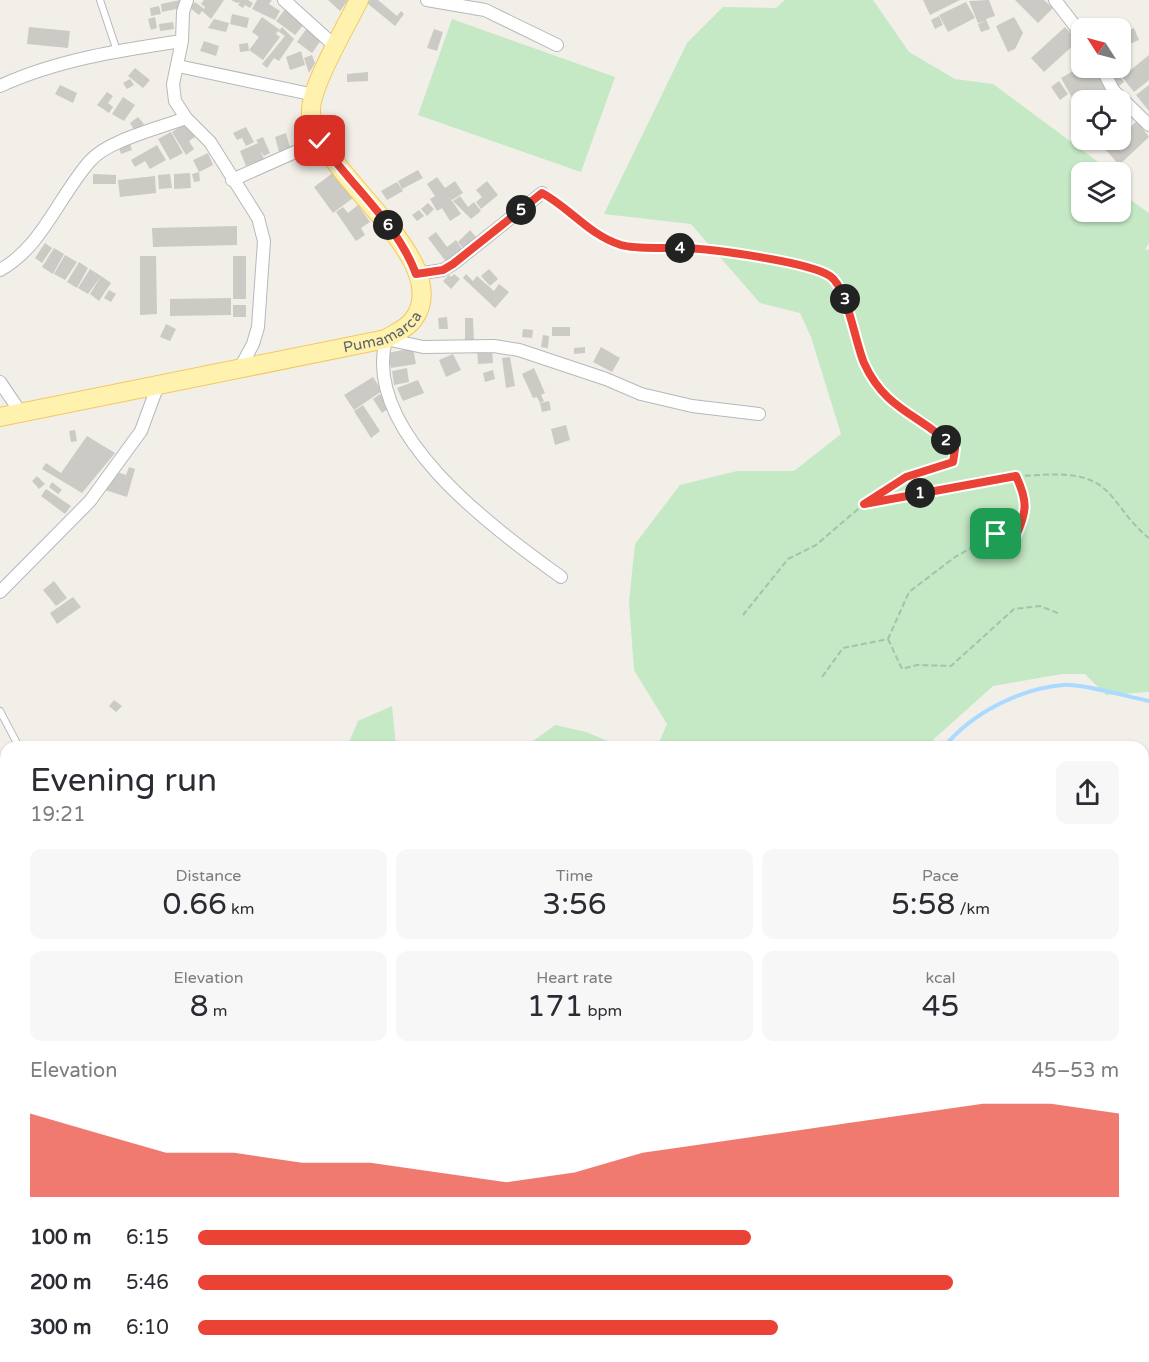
<!DOCTYPE html>
<html lang="en">
<head>
<meta charset="utf-8">
<style>
	:root { --surface:#fff; --page:#f7f7f7; --text:#2b2b33; --muted:#7c7c81; --accent:#ea4335 }
	body { margin:0; font-family:"Varela Round",sans-serif; background:var(--page); color:var(--text); height:100vh; display:flex; flex-direction:column; font-size:22px; white-space:nowrap }
	* { box-sizing:border-box; margin:0 }
	p { font-size:20px; color:var(--muted) }
	.icon { flex:none; width:33px; height:33px; fill:none; stroke:currentColor; stroke-width:2; stroke-linecap:round; stroke-linejoin:round }
	.map { position:relative; flex:1; overflow:hidden }
	.details { position:absolute; left:0px; top:741px; width:1149px; height:621px; display:flex; flex-direction:column; background:var(--surface); border-radius:18px 18px 0 0; box-shadow:0 2px 4px #0004 }
	.details>* { flex:none }
	.needle { width:39px; rotate:306deg }
	.fabs { position:absolute; left:1071px; top:18px; display:grid; gap:12px }
	.fabs a { display:grid; place-items:center; width:60px; height:60px; border-radius:12px; background:var(--surface); box-shadow:0 2px 4px #0004; font-size:30px }
	.pin { position:absolute; display:grid; place-items:center; width:51px; height:51px; color:#fff; margin:-26px; border-radius:12px; box-shadow:0 3px 9px #0006 }
	.km { position:absolute; width:30px; height:30px; margin:-15px; border-radius:50%; background:#222; color:#fff; font-size:16px; line-height:30px; text-align:center }
	.round { display:grid; place-items:center; flex:none; width:63px; height:63px; border-radius:12px; background:var(--page) }
	.overview { display:flex; align-items:center; justify-content:space-between; height:102px; padding:0 30px }
	h1 { font-size:33px; font-weight:600; line-height:45px }
	.stats { display:grid; grid-template-columns:repeat(3,1fr); gap:9px; height:102px; padding:6px 30px }
	.stats div { display:grid; align-content:center; border-radius:12px; background:var(--page); text-align:center }
	.stats b { font-size:30px; font-weight:600 }
	.stats small { font-size:16px; font-weight:400 }
	.stats p { font-size:16px }
	.chart { height:168px; padding:12px 30px }
	.chart p { display:flex; justify-content:space-between }
	.chart svg { width:100%; height:108px; margin-top:6px; fill:var(--accent); opacity:.7 }
	ul { padding:0 30px; list-style:none; font-size:20px }
	li { display:grid; grid-template-columns:96px 72px 1fr; align-items:center; height:45px }
	li i { height:15px; border-radius:8px; background:var(--accent) }
	.map>svg:first-child { display:block }
</style>
</head>
<body>
<div class="map">
<svg width="1149" height="1362" viewBox="0 0 1149 1362">
	<rect width="100%" height="100%" fill="#f1efe8"/>
	<path fill="#c5e8c5" d="M785,0H873L909,52L955,79L993,84L1109,170L1111,172H1082V212H1120L1121,186L1132,201L1149,213V243L1145,249L1149,250V692L1106,695L1085,674H1062L993,686L935,738L928,747H657L667,724L634,670L629,602L635,544L680,485L737,471H794L841,434L811,337L800,313L760,303L691,224L604,214L687,43L723,7L776,8Z
		M452,19L615,77L581,172L418,115Z
		M392,706L396,747H347L358,721Z
		M555,725L586,732L622,747H525Z
		M1149,874V1362H994L996,1356H1143V880Z"/>
	<g fill="none" stroke-linecap="round" stroke-linejoin="round">
		<path stroke="#aadaff" stroke-width="4" d="M944,747C972,713 1019,689 1063,685C1080,683 1129,697 1149,701
			M0,1094H6"/>
	</g>
	<path fill="#cccac5" d="M180,0L181,8L162,12L161,4Z
		M204,0H224L211,19L202,11L199,15L190,8L195,2L204,9L205,7L201,4Z
		M231,0H248L253,3L250,8L245,5L243,8L238,5L240,2L237,3Z
		M257,0H272L269,4L280,11L275,20L252,9Z
		M328,0H348L340,11Z
		M370,0H378L397,16L401,11L404,14L395,26L367,3Z
		M923,0H960L930,15Z
		M989,0L995,16L986,19L990,29L981,32L978,24L985,21L978,23L969,1Z
		M1015,0H1044L1053,8L1038,23Z
		M966,2L975,18L948,32L939,15Z
		M159,6L161,14L151,16L150,8Z
		M286,8L305,23L295,35L276,21Z
		M232,14L249,18L247,28L230,24Z
		M939,16L943,25L935,29L931,20Z
		M155,17L157,28L151,30L148,19Z
		M262,17L280,30L282,27L294,39L279,61L274,58L267,68L262,64L285,36L278,31L276,34L280,37L263,60L249,50L259,37L252,32Z
		M1014,17L1023,33L1015,49L1008,52L996,26Z
		M214,19L229,23L226,32L208,28Z
		M173,22L174,29L160,31L159,24Z
		M309,25L324,36L312,53L297,42Z
		M29,27L70,31L68,48L27,44Z
		M1065,27L1078,41L1044,72L1031,58Z
		M1134,28L1139,40L1120,48V34Z
		M434,29L443,32L437,51L427,48Z
		M204,41L219,46L216,56L200,51Z
		M248,43L249,51L240,52L239,44Z
		M301,51L305,65L290,70L286,57Z
		M312,55L315,63L309,73L304,58Z
		M1149,55V80L1134,92L1122,77Z
		M1120,60L1124,69L1112,75L1109,68H1120Z
		M1082,66L1096,68L1111,95L1101,100H1082V115L1061,78Z
		M135,68L150,80L143,88L128,76Z
		M368,72V81L347,82V74Z
		M1119,75L1124,82L1118,87L1113,79Z
		M130,79L134,85L127,89L123,83Z
		M1059,81L1068,94L1060,100L1051,87Z
		M60,85L77,93L73,103L55,94Z
		M1149,85V111L1136,95Z
		M107,92L113,96L108,103L113,107L109,113L97,105Z
		M123,97L135,105L124,121L112,114Z
		M138,117L144,124L135,131L130,123Z
		M1137,121L1149,137L1119,165L1106,150L1120,140V136Z
		M187,123L195,137L189,141L194,149L186,155L172,132Z
		M246,127L254,142L246,146L242,138L237,140L233,133Z
		M171,132L183,153L170,160L158,139Z
		M286,133L290,148L279,152L275,137Z
		M263,137L270,153L264,156L260,150L264,159L246,166L240,151L258,143L256,140Z
		M130,144L132,150L121,154L119,148Z
		M157,145L166,160L150,169L145,161L135,167L131,160Z
		M208,153L213,165L199,172L193,160Z
		M418,170L423,178L402,189L398,181Z
		M199,172L200,181L194,182L192,174Z
		M334,172L353,198L333,213L314,187Z
		M190,173L191,188L174,189V174Z
		M93,174L116,175V184H93Z
		M170,174L172,188L159,189L158,175Z
		M155,176L156,193L120,197L118,180Z
		M437,177L445,188L455,181L463,193L452,200L450,198L461,214L450,221L442,208L437,211L430,199L435,196L427,184Z
		M487,181L498,195L481,209L476,202L482,197L476,190Z
		M397,182L403,191L387,200L381,191Z
		M460,196L468,207L474,202L481,211L471,219L453,201Z
		M428,203L434,209L427,216L421,209Z
		M358,205L370,222L361,228L365,235L356,241L336,212L343,207L348,213Z
		M419,210L424,216L417,221L412,215Z
		M237,226V245L153,247L152,228Z
		M470,230L476,237L463,248L458,242Z
		M436,232L447,247L456,240L463,250L447,263L428,238Z
		M45,243L52,248L42,263L35,258Z
		M54,248L64,254L53,274L42,267Z
		M65,255L77,262L65,280L54,274Z
		M140,256H156L157,314L140,315Z
		M233,256H246V299H233Z
		M79,262L88,268L77,288L67,282Z
		M90,269L101,276L88,294L78,288Z
		M489,269L498,279L490,286L481,276Z
		M454,274L460,279L451,289L443,281L449,275L451,277Z
		M466,274L473,281L477,276L494,291L499,284L509,292L495,308L463,278Z
		M101,276L111,283L99,301L90,294Z
		M109,290L116,294L111,302L104,298Z
		M231,298V315L170,316V299Z
		M233,305H246V317H233Z
		M447,317L448,329H439L438,318Z
		M465,318H473L474,344H465Z
		M166,324L176,329L170,341L160,337Z
		M552,327H570V336H552Z
		M523,329L533,330L532,338L522,337Z
		M543,335L549,336L548,348L541,347Z
		M492,347L493,363L478,364L477,348Z
		M585,347V353L574,354V348Z
		M601,347L620,358L612,372L593,362Z
		M413,348L416,364L391,368L388,353Z
		M453,354L461,370L446,377L439,360Z
		M510,357L515,386L506,388L502,358Z
		M407,368L409,382L394,385L392,371Z
		M534,368L545,393L541,395L544,401L540,403L537,397L533,398L522,374Z
		M493,370L495,379L485,382L483,373Z
		M373,377L382,391L354,410L344,395Z
		M418,380L424,393L403,401L397,388Z
		M380,394L389,408L382,413L373,399Z
		M549,401L551,410L542,412L540,403Z
		M363,405L380,431L371,438L354,411Z
		M566,425L570,440L555,445L551,429Z
		M75,430L77,441L71,442L69,431Z
		M87,436L115,453L82,493L42,469L46,463L61,473Z
		M129,467L135,469L127,497L105,490L114,471L126,475Z
		M37,476L45,484L39,489L32,481Z
		M52,482L62,490L58,494L49,487Z
		M46,489L71,506L65,514L41,496Z
		M54,581L67,598L56,606L43,590Z
		M73,597L81,607L57,624L50,613Z
		M114,700L122,706L116,712L109,706Z
		M99,1356H118L115,1362H97Z
		M328,1356H363L364,1362H329Z"/>
	<g fill="none" stroke-linecap="round" stroke-linejoin="round">
		<g stroke="#b5b8bc" stroke-width="8">
			<path id="service" d="M100,0L117,51
				M0,711L19,747"/>
		</g>
		<g stroke="#b5b8bc" stroke-width="14">
			<path id="minor" d="M187,0L183,12L182,41L173,84L175,101L186,118L210,142L258,218L264,241L258,327L253,344L240,368
				M284,0L336,47
				M427,0L485,10L557,45
				M1055,0L1082,35
				M178,66L315,95
				M1102,68L1113,90L1149,125
				M0,86C56,60 121,50 182,41
				M232,180L320,141
				M0,270C42,247 59,196 90,161C108,140 160,128 186,118
				M416,274L443,270L453,264L542,193
				M0,382L21,413
				M561,577C495,529 361,433 386,339L423,347L494,346L519,350L606,379L641,394L692,406L759,414
				M0,592L90,501L141,431L158,385
				M275,1356L279,1362
				M524,1356L526,1362
				M256,1362L261,1356"/>
		</g>
		<g stroke="#f2c960" stroke-width="20">
			<g id="primary">
				<path id="s1" d="M0,417L386,339C395,333 406,329 413,320C458,260 316,173 311,113C309,88 347,25 359,0"/>
			</g>
		</g>
		<path stroke="#9cc7a9" stroke-width="2" stroke-dasharray="6 3" stroke-linecap="butt" d="M551,200L596,234L623,246L727,252L818,269L833,277L842,288L864,361L873,379L887,398L955,449L953,462L906,477L864,504L816,545L788,559L743,615
			M1016,476C1048,476 1084,467 1109,493C1123,509 1132,525 1149,538
			M888,639L902,669L917,665L951,666L1014,609L1040,606L1060,614
			M822,677L843,648L888,639L909,592L955,557L996,534L1016,536C1027,511 1028,502 1015,476L866,504
			M0,898L6,897
			M1143,998L1149,1001
			M986,1362L987,1356
			M1000,1362L1011,1356"/>
		<use href="#service" stroke="#fff" stroke-width="6"/>
		<use href="#minor" stroke="#fff" stroke-width="12"/>
		<use href="#primary" stroke="#fff2af" stroke-width="18"/>
	</g>
	<g fill="none" stroke-linecap="round" stroke-linejoin="round">
		<g stroke="#fff" stroke-width="12">
			<path id="route" d="M320,141C351,186 397,223 416,274L443,270L453,264L542,193C570,208 589,235 621,245C639,250 665,247 684,248C713,249 809,262 830,276C847,287 855,342 864,363C886,412 923,415 955,449L953,462L906,477L864,504L1016,476C1028,502 1027,511 1016,536L996,534"/>
		</g>
		<use href="#route" stroke="#ea4335" stroke-width="8"/>
	</g>
	<g text-anchor="middle" stroke-width="4.5" stroke-linejoin="round" paint-order="stroke">
		<g font-size="15" fill="#5f6368" stroke="#fff">
			<text dy="5" stroke="none"><textPath href="#s1" startOffset="393">Pumamarca</textPath></text>
		</g>
	</g>
</svg>
<div class="fabs">
<a><svg class="needle" viewBox="-14 -14 28 28"><path d="M0-13l5 13h-10z" fill="#e53935"/><path d="M0 13l5-13h-10z" fill="#7c7c81"/></svg></a>
<a><svg class="icon" aria-label="locate" viewBox="0 0 24 24"><circle cx="12" cy="12" r="6"/><path d="M12 2v4M12 18v4M2 12h4M18 12h4"/></svg></a>
<a><svg class="icon" aria-label="layers" viewBox="0 0 24 24"><path d="M12 4l9 5-9 5-9-5zM3 14l9 5 9-5"/></svg></a>
</div>
<div class="pin" style="left:996px;top:534px;background:#1e9e55"><svg class="icon" aria-label="arrive" viewBox="0 0 24 24"><path d="M6 21V4h12l-3 4 3 4H6"/></svg></div>
<div class="pin" style="left:320px;top:141px;background:#d93025"><svg class="icon" aria-label="check" viewBox="0 0 24 24"><path d="M5 12l5 5 9-10"/></svg></div>
<b class="km" style="left:920px;top:493px">1</b>
<b class="km" style="left:946px;top:440px">2</b>
<b class="km" style="left:845px;top:299px">3</b>
<b class="km" style="left:680px;top:248px">4</b>
<b class="km" style="left:521px;top:210px">5</b>
<b class="km" style="left:388px;top:225px">6</b>
<section class="details">
<div class="overview"><div><h1>Evening run</h1><p>19:21</p></div><a class="round"><svg class="icon" aria-label="share" viewBox="0 0 24 24"><path d="M12 15V3M7 8l5-5 5 5M5 13v7h14v-7"/></svg></a></div>
<div class="stats">
<div><p>Distance</p><b>0.66<small> km</small></b></div>
<div><p>Time</p><b>3:56</b></div>
<div><p>Pace</p><b>5:58<small> /km</small></b></div>
</div>
<div class="stats">
<div><p>Elevation</p><b>8<small> m</small></b></div>
<div><p>Heart rate</p><b>171<small> bpm</small></b></div>
<div><p>kcal</p><b>45</b></div>
</div>
<div class="chart"><p><span>Elevation</span>45–53 m</p>
<svg viewBox="0 0 160 44" preserveAspectRatio="none"><path d="M0 44V10L10 18L20 26L30 26L40 30L50 30L60 34L70 38L80 34L90 26L100 22L110 18L120 14L130 10L140 6L150 6L160 10V44z"/></svg>
</div>
<ul>
<li><b>100 m</b>6:15<i style="width:60%"></i></li>
<li><b>200 m</b>5:46<i style="width:82%"></i></li>
<li><b>300 m</b>6:10<i style="width:63%"></i></li>
</ul>
</section>
</div>
</body>
</html>
